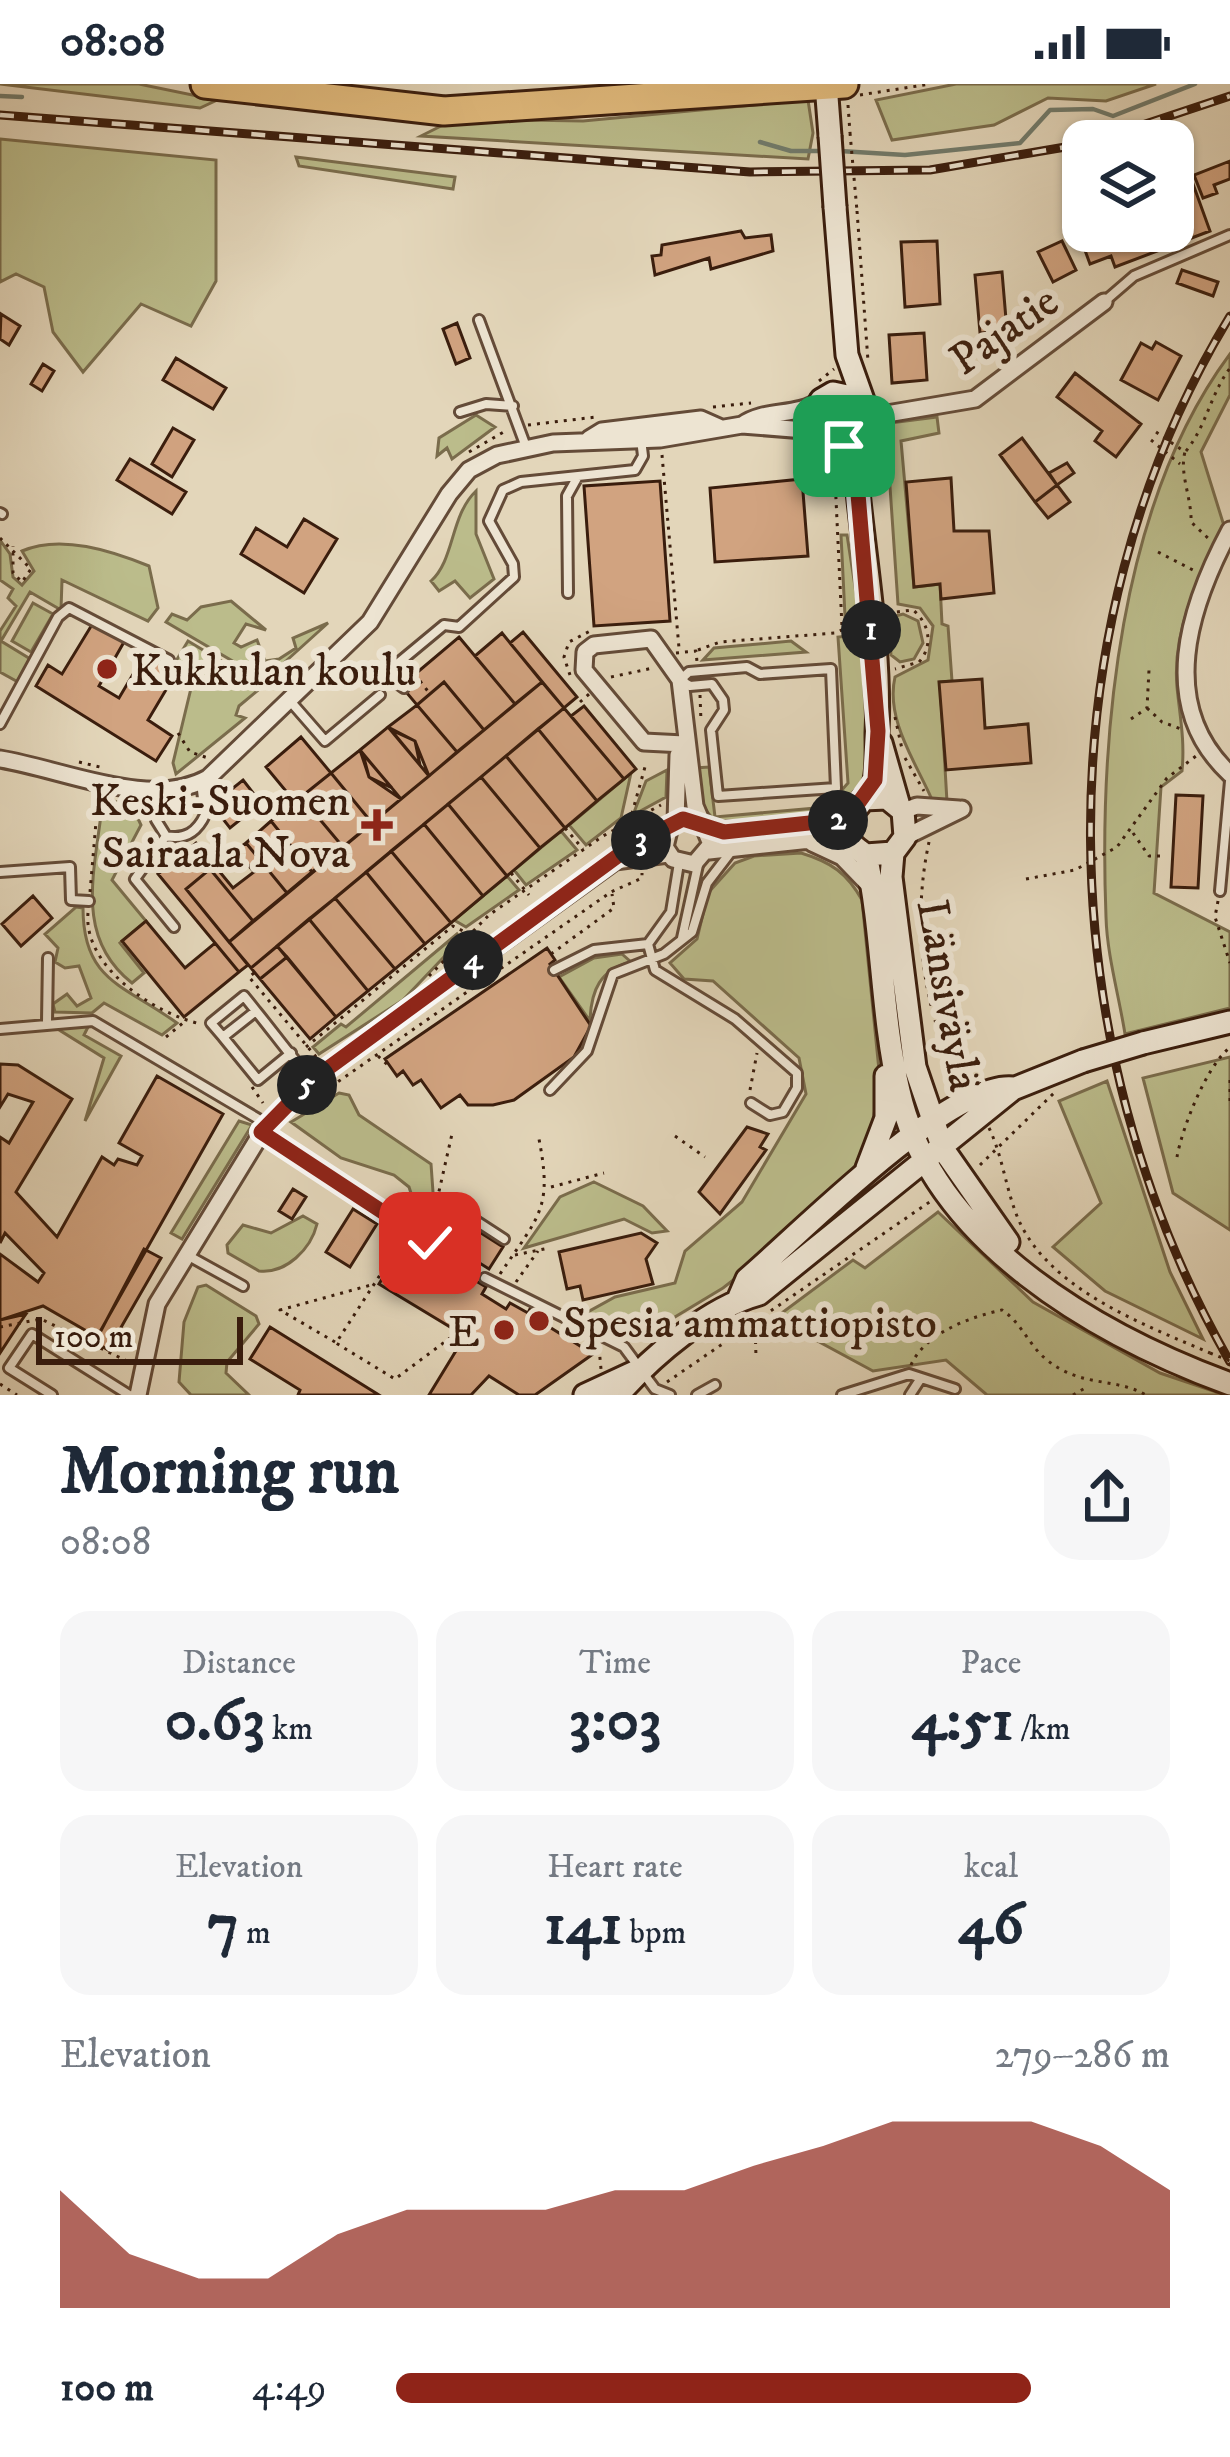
<!DOCTYPE html>
<html lang="en">
<head>
<meta charset="utf-8">
<style>
	:root { --surface:#fff; --page:#f6f6f7; --text:#1f2937; --muted:#747a83; --accent:#8f2418 }
	body { margin:0; font-family:"IM FELL DW Pica",serif; background:var(--page); color:var(--text); height:100vh; display:flex; flex-direction:column; font-size:45px; white-space:nowrap }
	* { box-sizing:border-box; margin:0 }
	p { font-size:39px; color:var(--muted) }
	.icon { flex:none; width:66px; height:66px; fill:none; stroke:currentColor; stroke-width:2; stroke-linecap:round; stroke-linejoin:round }
	.map { position:relative; height:1311px; overflow:hidden }
	.drawer { display:flex; flex-direction:column; background:var(--surface); flex:1 }
	.drawer>* { flex:none }
	.fabs { position:absolute; left:1062px; top:36px; display:grid; gap:24px }
	.fabs a { display:grid; place-items:center; width:132px; height:132px; border-radius:24px; background:var(--surface); box-shadow:0 3px 9px #0004; font-size:60px }
	.scale { position:absolute; left:36px; bottom:30px; width:207px; box-sizing:border-box; padding-left:12px; border:6px solid #3a1d0d; border-top:0; font-size:33px; line-height:42px; white-space:nowrap; color:#3a1d0d; -webkit-text-stroke:9px #ede4d2; paint-order:stroke }
	.pin { position:absolute; display:grid; place-items:center; width:102px; height:102px; color:#fff; margin:-51px; border-radius:24px; box-shadow:0 6px 18px #0006 }
	.km { position:absolute; width:60px; height:60px; margin:-30px; border-radius:50%; background:#222; color:#fff; font-size:33px; line-height:60px; text-align:center }
	.round { display:grid; place-items:center; flex:none; width:126px; height:126px; border-radius:36px; background:var(--page) }
	.overview { display:flex; align-items:center; justify-content:space-between; height:204px; padding:0 60px }
	h1 { font-size:66px; font-weight:700; line-height:90px }
	.metrics { display:grid; grid-template-columns:repeat(3,1fr); gap:18px; height:204px; padding:12px 60px }
	.metrics div { display:grid; align-content:center; border-radius:30px; background:var(--page); text-align:center }
	.metrics b { font-size:60px; font-weight:700 }
	.metrics small { font-size:33px; font-weight:400 }
	.metrics p { font-size:33px }
	.chart { height:336px; padding:24px 60px }
	.chart p { display:flex; justify-content:space-between }
	.chart svg { width:100%; height:216px; margin-top:12px; fill:var(--accent); opacity:.7 }
	ul { padding:0 60px; list-style:none; font-size:39px }
	li { display:grid; grid-template-columns:192px 144px 1fr; align-items:center; height:90px }
	li i { height:30px; border-radius:15px; background:var(--accent) }
	.status { display:flex; justify-content:space-between; align-items:center; height:84px; padding:0 60px; background:var(--surface); direction:ltr }
	.status svg { height:33px; fill:currentColor }
	.map>svg:first-child { display:block }
</style>
</head>
<body>
<div class="status"><b>08:08</b><svg viewBox="0 0 49 12"><path d="M0 12V9h3v3zM5 12V6h3v6zM10 12V3h3v9zM15 12V0h3v12zM26 1h20v11H26zM47 4h2v5h-2z"/></svg></div>
<div class="map">
<svg width="1230" height="1311" viewBox="0 0 1230 1311">
	<rect width="100%" height="100%" fill="#e3d6ba"/>
	<filter id="stains"><feTurbulence type="fractalNoise" baseFrequency=".00167" numOctaves="4"/><feColorMatrix values="0 0 0 0 .2 0 0 0 0 .09 0 0 0 0 .02 0 0 0 .5 -.17"/></filter>
	<radialGradient id="worn" r=".72"><stop offset=".6" stop-color="#630" stop-opacity="0"/><stop offset="1" stop-color="#630" stop-opacity=".3"/></radialGradient>
	<path fill="#bbbc8b" stroke="#7a6c4c" stroke-width="3" d="M0,0H139L217,16L200,24Z
		M956,0H1156L1106,17L1048,14L994,41L892,56L876,16Z
		M808,16L813,49L808,75L421,52L455,35L583,37Z
		M0,55L216,76V197L191,242L141,220L83,288L53,248L44,203L16,190L0,198Z
		M296,73L455,93L453,105L299,82Z
		M1230,270V311L1201,368L1225,445C1198,493 1172,546 1177,603C1180,633 1185,657 1182,687L1161,703L1154,809L1230,848V924L1125,950C1119,912 1107,871 1106,833C1099,652 1119,419 1230,270Z
		M476,331L495,343L452,375L447,364L437,372L439,354Z
		M937,333L939,349L901,357L914,503L940,500L942,540L948,542L952,597L940,598L947,718H933C917,680 885,636 895,593L928,576L933,542L920,524L898,520L889,388L874,386L890,339Z
		M476,407V450L494,495L470,514L455,497L439,507L431,497C455,475 450,432 476,407Z
		M841,451H847L859,528L845,532Z
		M0,456L10,470L13,493L22,501L34,487L22,467C61,450 112,467 149,482L158,524L148,537L62,496L61,526L30,508L1,557L32,576L18,598L0,588V547L16,522L8,514L13,505L0,496Z
		M231,517L266,546L246,540L234,559L241,563L257,556L265,577L279,575L296,564L293,554L328,539L265,596L166,538L172,530L187,536L201,523Z
		M33,519L53,530L31,568L12,557Z
		M903,530L918,537L923,559L914,575L900,578L891,571L888,534Z
		M861,551L868,679L864,699L839,731L726,743C700,731 699,710 695,684L709,683L715,733L827,723L848,699L838,553Z
		M188,557L263,602L239,622L236,631L245,634L176,690L173,679L193,596L176,577Z
		M791,557L806,568L703,576L714,564Z
		M667,686L666,713L633,731L646,697Z
		M631,689L621,734L586,761L569,741Z
		M103,713L133,724L141,741L112,796L146,837L120,859L144,889L132,899C71,851 97,781 103,713Z
		M561,747L577,766L526,801L514,786Z
		M801,769C831,778 847,789 862,816L880,996L868,1065L818,1130L723,1204L635,1257L597,1241L586,1229L615,1213L675,1199L685,1167L742,1118L806,1010L799,974L713,897L684,895L670,879L697,855L708,809L735,779L754,772Z
		M507,792L519,806L466,843L454,836Z
		M76,823L83,824C83,898 125,901 177,939L162,951L104,919L92,929L55,928L53,920L67,910L77,922L91,914L79,882L65,884L55,878L58,864L45,850Z
		M457,850L461,855L403,916L319,970L313,963L341,940L346,943Z
		M622,870L631,878C600,886 591,906 590,937L559,893L594,874Z
		M89,941L84,951L121,972L85,1037L104,974L56,944Z
		M1230,973V1146L1173,1109L1143,994Z
		M1107,997L1170,1188L1203,1255L1105,1207L1053,1163L1101,1119L1059,1017Z
		M339,1009L349,1011L359,1031L431,1080L433,1108L427,1129L418,1131L409,1103L394,1091L341,1074L291,1038Z
		M239,1037L252,1041L182,1155L171,1149Z
		M594,1098L643,1122L667,1147L652,1149L624,1135L524,1164L560,1113Z
		M938,1128L1033,1218L1160,1289L1225,1311H987L946,1276L873,1287L775,1234L853,1176L865,1184Z
		M303,1132L317,1140C311,1165 286,1190 259,1187L228,1169L227,1161L243,1141L271,1149Z
		M206,1201L256,1232L259,1240L227,1278L226,1289L249,1311H191L179,1298L184,1238L198,1203Z"/>
	<g fill="none" stroke-linecap="round" stroke-linejoin="round">
		<path stroke="#717b6c" stroke-width="4.5" d="M0,12L22,13
			M760,58L791,67H822
			M840,67L905,71L1020,59L1050,26L1093,25L1113,32L1195,0"/>
	</g>
	<path fill="#d1a380" stroke="#3a1d0d" stroke-width="3" d="M1230,77V95L1214,101L1217,109L1203,114L1194,91Z
		M1193,100L1210,147L1115,183L1111,172L1090,180L1079,150L1173,147V108Z
		M741,147L745,154L771,151L773,167L711,185L709,174L655,191L652,172L661,171L662,161Z
		M937,157L940,220L905,223L901,158Z
		M1062,157L1076,186L1053,198L1038,168Z
		M1182,186L1218,198L1213,212L1177,199Z
		M1002,188L1007,247L980,249L975,191Z
		M1,230L20,242L9,261L0,255Z
		M457,239L470,274L456,280L443,245Z
		M924,249L927,296L892,299L889,251Z
		M1156,258L1181,272L1158,316L1121,296L1141,259L1152,265Z
		M176,274L226,304L213,325L163,296Z
		M43,280L54,287L42,307L31,300Z
		M1075,289L1141,340L1116,373L1095,357L1102,347L1057,313Z
		M173,344L194,356L172,393L152,380Z
		M1022,354L1057,401L1035,418L1000,371Z
		M130,375L186,408L172,430L117,396Z
		M1067,379L1074,389L1057,401L1049,389Z
		M951,394L954,447H989L994,509L941,515L940,500L914,503L906,398Z
		M802,395L808,472L715,478L710,404Z
		M660,397L670,537L594,542L584,402Z
		M1057,401L1070,418L1048,434L1035,418Z
		M304,435L337,455L304,509L241,470L256,444L287,463Z
		M93,539L124,558L99,602L119,614L145,570L176,589L148,636L172,652L156,677L36,602L48,581L62,590Z
		M523,548L577,613L564,624L510,559Z
		M502,549L542,598L515,620L475,572Z
		M459,553L515,620L484,646L444,598L417,621L401,602Z
		M982,595L985,644L1028,640L1031,679L946,686L939,598Z
		M444,598L484,646L457,668L417,621Z
		M542,598L564,624L251,884L229,858Z
		M417,621L457,668L429,692L415,657L388,643Z
		M584,622L636,685L624,695L571,632Z
		M564,624L624,695L597,717L538,645Z
		M388,643L429,692L401,715L360,666Z
		M538,645L597,717L565,744L506,672Z
		M391,646L415,657L420,681Z
		M301,653L331,689L301,713L343,763L312,788L271,737L295,718L266,683Z
		M360,666L369,693L401,715L372,739L331,689Z
		M363,670L392,704L369,693Z
		M506,672L565,744L540,764L481,693Z
		M331,689L372,739L343,763L301,713Z
		M481,693L540,764L507,792L448,720Z
		M243,696L261,719L230,744L212,721Z
		M1176,711L1203,712L1198,804L1171,803Z
		M448,720L507,792L483,812L424,740Z
		M271,737L312,788L287,809L246,759Z
		M424,740L483,812L451,839L391,767Z
		M196,759L233,804L254,788L236,766L246,759L287,809L253,837L210,785L186,805L248,881L239,888L158,790Z
		M391,767L451,839L425,860L366,788Z
		M210,785L253,837L229,858L186,805Z
		M366,788L425,860L395,885L335,814Z
		M33,812L52,834L21,862L2,840Z
		M335,814L395,885L368,907L309,835Z
		M309,835L368,907L336,933L277,862Z
		M146,837L185,884L215,859L239,888L184,933L122,857Z
		M277,862L287,873L260,895L251,884Z
		M547,864L555,876L550,880L591,942L574,973L514,1016L493,1021H468L460,1011L441,1024L421,996L413,1001L403,987L397,992L385,975Z
		M287,873L336,933L310,955L260,895Z
		M0,980L18,981L72,1015L16,1108L57,1153L102,1073L114,1081L118,1075L137,1081L142,1072L119,1059L157,992L223,1030L97,1253L43,1222L0,1236V1170L38,1198L44,1189L5,1149L0,1159V1053L9,1059L33,1018L8,1010L0,1023Z
		M747,1043L768,1050L760,1063L766,1066L720,1130L699,1108Z
		M293,1105L306,1113L292,1135L279,1127Z
		M353,1125L377,1140L350,1183L326,1168Z
		M459,1135L503,1163L489,1185L445,1157Z
		M641,1149L657,1159L646,1175L653,1200L583,1216L580,1202L567,1205L559,1168Z
		M144,1165L161,1174L108,1266L95,1258Z
		M396,1172L410,1180L414,1173L422,1175L414,1183L449,1205L456,1193L469,1201L476,1197L486,1203L482,1210L506,1225L510,1219L528,1229L531,1223L547,1233L543,1239L593,1270L535,1311H519L489,1292L471,1311H429L465,1252L379,1200Z
		M26,1230L19,1240L0,1269V1236Z
		M270,1243L379,1311H298L300,1306L250,1275Z"/>
	<g fill="none" stroke-linecap="round" stroke-linejoin="round">
		<g stroke="#644b38" stroke-width="14">
			<path id="lane" d="M1105,217L1134,192L1230,151
				M479,236L526,363
				M460,328L486,320L513,322
				M0,429L2,430
				M568,509L567,412L577,394
				M747,583L760,590L831,585L836,704L718,712L711,646L724,626L723,616L712,600L690,602L680,596L689,588Z
				M404,604L390,594L391,585L444,541L459,543L514,493L513,480L489,437L503,406L521,398L635,386L643,372L641,355
				M291,618L325,657L380,611
				M0,640L58,533L69,524L169,576
				M153,710L156,736L166,752C185,756 197,748 205,731L201,698
				M166,752L135,795L174,843
				M0,788L70,783L71,816L89,817
				M1220,807L1230,697
				M682,854L698,781
				M648,860L655,886L735,935L797,989V1004L783,1028L770,1031L751,1019
				M554,886L594,866L648,860L671,828L679,779
				M47,938L48,874
				M0,945L93,937L267,1040
				M223,953L211,939L244,912L256,927
				M291,969L258,996L223,953L256,927C274,949 291,973 311,995
				M550,1006L587,967L613,890L664,870L692,848L707,799L733,765
				M262,1049L412,1145L433,1134L464,1129L504,1155
				M412,1145L430,1159
				M187,1171L243,1202
				M485,1194L624,1263L655,1305L670,1311
				M52,1311L9,1284L32,1250L129,1311
				M697,1311L715,1301
				M842,1311L909,1290L955,1305
				M910,1311L921,1294"/>
		</g>
		<g stroke="#644b38" stroke-width="21">
			<path id="street" d="M869,333L975,315L1104,218
				M742,341C766,324 796,334 821,316
				M589,355L602,347L701,335L719,343
				M1230,446C1189,523 1156,621 1230,690
				M684,660L644,658L584,586L585,568L594,561L651,555L680,596L695,722L711,760L694,780L673,775L665,763L670,742L683,735L703,741
				M0,675C66,686 151,726 208,694L370,538L449,410L469,386L497,371L553,359L660,355L742,341L817,347
				M903,727L917,722L959,725
				M676,737L678,671L684,660
				M708,746H766L847,735
				M905,753L962,725
				M812,759L842,773L869,801
				M709,767L848,752
				M615,777L668,770
				M138,1311L157,1220L267,1040L312,996L615,777L623,766L670,742"/>
		</g>
		<g stroke="#3a1d0d" stroke-width="27">
			<path id="secondary" d="M826,0L830,52
				M835,123L847,271L869,333L858,366L857,398C865,480 881,567 877,649C877,663 878,683 875,696C868,724 818,741 866,771L893,769L905,753L903,727L887,714L863,715
				M861,315L833,309L821,316C804,347 834,376 863,353
				M881,659L899,722
				M893,769L891,793L915,983L943,1065L1008,1158
				M866,771C883,848 881,930 899,1007C932,1157 1097,1251 1230,1300
				M1143,959L1230,938
				M867,1084L886,1034V992
				M738,1216L747,1195C799,1151 949,997 1013,1004
				M585,1311L639,1286
				M618,1311C652,1272 708,1224 759,1210L1013,1005L1083,977"/>
		</g>
		<g stroke="#3a1d0d" stroke-width="33">
			<path id="highway" d="M205,0L444,27L844,0"/>
		</g>
		<path stroke="#3a1d0d" stroke-width="3" stroke-dasharray="3 6" stroke-linecap="butt" d="M860,11L930,0
			M848,21L850,49
			M857,127L868,277
			M819,297L834,285
			M713,323L751,319
			M528,341L596,333
			M1156,348L1185,368C1179,389 1192,415 1191,438L1209,455
			M1151,356L1180,380
			M1186,367C1207,341 1210,311 1230,284
			M469,368L507,346
			M662,371L679,564
			M827,378L835,394L842,543
			M0,454L31,485L22,498L13,489V462
			M1158,468L1193,486
			M888,529L913,526C929,539 934,561 919,578L895,585
			M698,566L720,558L835,549L858,539
			M676,569L696,567L697,578
			M570,591L564,573L569,558L592,546
			M611,593L653,584
			M420,597L430,610
			M700,611L701,638
			M580,618L589,610
			M1147,624L1162,638L1184,646
			M895,633L902,665
			M1131,635L1147,624L1149,586
			M178,649L190,668L208,674
			M905,674L924,707
			M79,678L104,684
			M565,744L583,765
			M627,747L645,683
			M1133,749L1149,772H1162
			M929,758C912,836 921,928 961,998
			M511,789L529,811
			M1026,795L1075,786L1117,763L1167,694L1196,672
			M90,808L98,715
			M1218,817L1215,833L1230,879
			M88,829C83,883 155,930 201,940
			M551,870L614,824L612,810
			M254,889L249,893L317,974
			M429,892L489,831L603,752L661,721
			M166,953L184,938
			M306,963L453,842L467,849
			M378,972L390,983
			M1230,996V1017
			M252,1003L263,1019
			M750,1006L757,969
			M316,1013L611,808L642,794V789
			M989,1044C1004,1075 1006,1110 1021,1141C1055,1208 1145,1241 1210,1269
			M675,1052L705,1073
			M1177,1073C1182,1044 1206,984 1228,965
			M980,1081L1054,1009
			M551,1103L604,1089
			M435,1125L452,1050
			M404,1154L336,1259L395,1295L450,1254
			M437,1163L474,1187
			M515,1171L549,1164
			M500,1190C541,1129 553,1124 538,1050
			M516,1198L538,1167
			M755,1239L756,1273
			M0,1243L41,1235L131,1279
			M335,1258L280,1226L371,1201
			M599,1264L601,1285
			M911,1281C925,1249 970,1233 1002,1226C1022,1239 1029,1262 1047,1276C1082,1304 1115,1293 1146,1311
			M667,1298L931,1117
			M0,1300L17,1311
			M1073,1311L1087,1303"/>
		<use href="#lane" stroke="#ede4d2" stroke-width="8"/>
		<use href="#street" stroke="#ede4d2" stroke-width="15"/>
		<use href="#secondary" stroke="#ede4d2" stroke-width="21"/>
		<use href="#highway" stroke="#e2bb7d" stroke-width="27"/>
		<g stroke="#3a1d0d" stroke-width="9">
			<path id="rail" d="M0,31L750,88L930,86L1083,60
				M1094,57L1230,12
				M1230,232C1039,546 1049,963 1230,1278"/>
		</g>
		<use href="#rail" stroke="#ede4d2" stroke-width="4.5" stroke-dasharray="14" stroke-linecap="butt"/>
		<g stroke="#3a1d0d" stroke-width="27" stroke-linecap="butt">
			<path id="secondary-bridge" d="M830,52L835,123
				M1083,977L1143,959"/>
		</g>
		<path stroke="#3a1d0d" stroke-width="3" stroke-dasharray="3 6" stroke-linecap="butt" d="M850,49L857,127
			M1210,1269L1230,1277"/>
		<use href="#secondary-bridge" stroke="#ede4d2" stroke-width="21"/>
	</g>
	<g fill="none" stroke-linecap="round" stroke-linejoin="round">
		<g stroke="#fff" stroke-width="24">
			<path id="route" d="M430,1159L261,1048L312,996L634,760L683,735L724,748L847,735L875,696L878,647L857,398L832,360L844,362"/>
		</g>
		<use href="#route" stroke="#8f2418" stroke-width="15"/>
	</g>
	<g fill="#8f2418" stroke="#ede4d2" stroke-width="4.5">
		<circle cx="107" cy="585" r="12"/>
		<path d="M371 723h12v12h12v12h-12v12h-12v-12h-12v-12h12z"/>
		<circle cx="539" cy="1237" r="12"/>
		<circle cx="504" cy="1246" r="12"/>
	</g>
	<g text-anchor="middle" stroke-width="12" stroke-linejoin="round" paint-order="stroke">
		<g font-size="45" fill="#3a1d0d" stroke="#ede4d2">
			<text transform="translate(1003 245) rotate(-35)" y="16">Pajatie</text>
			<text transform="translate(950 911) rotate(80)" y="16">Länsiväylä</text>
		</g>
		<g font-size="45" fill="#3a1d0d" stroke="#ede4d2" text-anchor="start">
			<text x="131" y="601">Kukkulan koulu</text>
			<text x="350" y="731" text-anchor="end">Keski-Suomen<tspan x="350" dy="52">Sairaala Nova</tspan></text>
			<text x="563" y="1253">Spesia ammattiopisto</text>
			<text x="480" y="1262" text-anchor="end">E</text>
		</g>
	</g>
	<rect width="100%" height="100%" filter="url(#stains)"/>
	<rect width="100%" height="100%" fill="url(#worn)"/>
</svg>
<div class="fabs">
<a><svg class="icon" aria-label="layers" viewBox="0 0 24 24"><path d="M12 4l9 5-9 5-9-5zM3 14l9 5 9-5"/></svg></a>
</div>
<div class="scale">100 m</div>
<div class="pin" style="left:844px;top:362px;background:#1e9e55"><svg class="icon" aria-label="arrive" viewBox="0 0 24 24"><path d="M6 21V4h12l-3 4 3 4H6"/></svg></div>
<div class="pin" style="left:430px;top:1159px;background:#d93025"><svg class="icon" aria-label="check" viewBox="0 0 24 24"><path d="M5 12l5 5 9-10"/></svg></div>
<b class="km" style="left:871px;top:546px">1</b>
<b class="km" style="left:838px;top:736px">2</b>
<b class="km" style="left:641px;top:756px">3</b>
<b class="km" style="left:473px;top:876px">4</b>
<b class="km" style="left:307px;top:1001px">5</b>
</div>
<section class="drawer">
<div class="overview"><div><h1>Morning run</h1><p>08:08</p></div><a class="round"><svg class="icon" aria-label="share" viewBox="0 0 24 24"><path d="M12 15V3M7 8l5-5 5 5M5 13v7h14v-7"/></svg></a></div>
<div class="metrics">
<div><p>Distance</p><b>0.63<small> km</small></b></div>
<div><p>Time</p><b>3:03</b></div>
<div><p>Pace</p><b>4:51<small> /km</small></b></div>
</div>
<div class="metrics">
<div><p>Elevation</p><b>7<small> m</small></b></div>
<div><p>Heart rate</p><b>141<small> bpm</small></b></div>
<div><p>kcal</p><b>46</b></div>
</div>
<div class="chart"><p><span>Elevation</span>279–286 m</p>
<svg viewBox="0 0 160 44" preserveAspectRatio="none"><path d="M0 44V20L10 33L20 38L30 38L40 29L50 24L60 24L70 24L80 20L90 20L100 15L110 11L120 6L130 6L140 6L150 11L160 20V44z"/></svg>
</div>
<ul>
<li><b>100 m</b>4:49<i style="width:82%"></i></li>
</ul>
</section>
</body>
</html>
